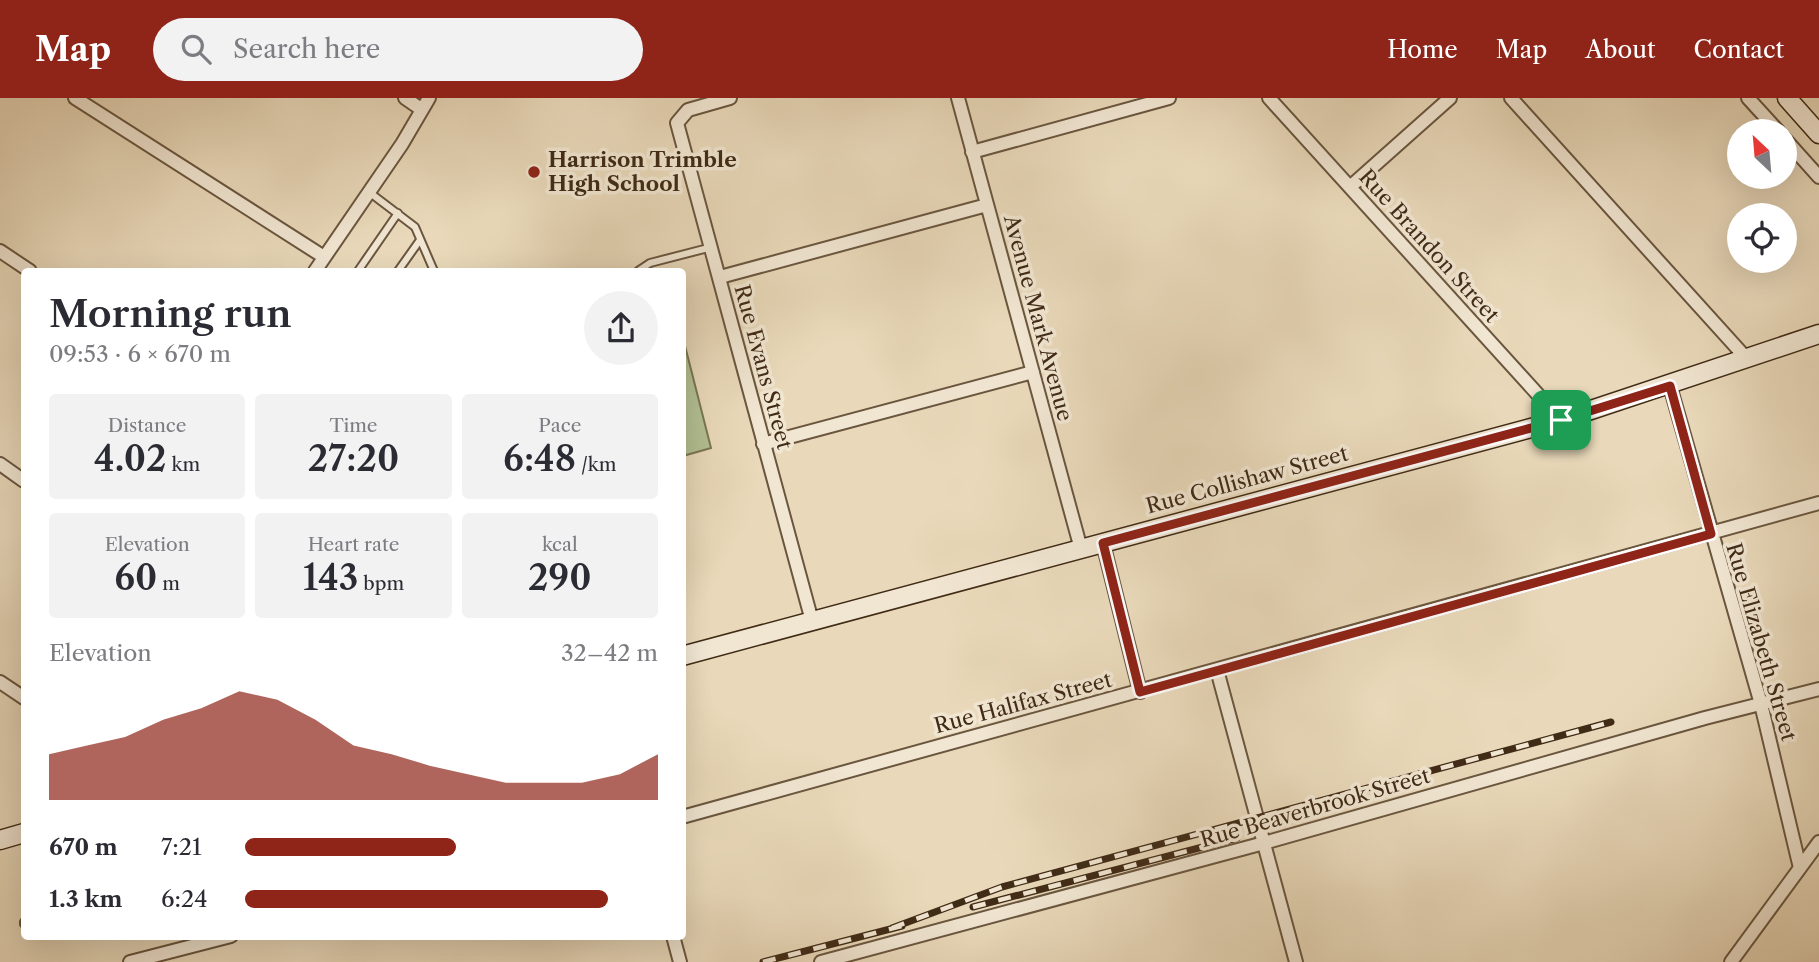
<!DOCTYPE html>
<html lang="en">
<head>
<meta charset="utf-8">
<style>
	:root { --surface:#fff; --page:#f2f2f3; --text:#2b2b33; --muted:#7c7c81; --accent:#8f2418 }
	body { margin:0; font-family:"Libre Caslon Text",serif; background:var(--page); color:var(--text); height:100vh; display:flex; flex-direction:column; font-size:26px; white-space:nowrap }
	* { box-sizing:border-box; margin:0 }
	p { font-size:23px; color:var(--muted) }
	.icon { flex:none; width:38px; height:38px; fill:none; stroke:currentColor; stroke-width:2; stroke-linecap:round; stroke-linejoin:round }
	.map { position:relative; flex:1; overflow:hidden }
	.panel { position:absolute; left:21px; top:170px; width:665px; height:672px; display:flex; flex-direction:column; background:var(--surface); border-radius:7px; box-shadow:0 7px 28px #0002 }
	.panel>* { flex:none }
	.needle { width:46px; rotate:334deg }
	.tools { position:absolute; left:1727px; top:21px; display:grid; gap:14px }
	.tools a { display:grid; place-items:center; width:70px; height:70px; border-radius:50%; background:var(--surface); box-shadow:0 7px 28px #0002; font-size:35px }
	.pin { position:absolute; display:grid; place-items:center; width:60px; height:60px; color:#fff; margin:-30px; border-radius:14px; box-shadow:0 4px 10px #0006 }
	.round { display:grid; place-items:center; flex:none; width:74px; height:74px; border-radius:37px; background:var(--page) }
	.overview { display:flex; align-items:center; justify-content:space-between; height:119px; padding:0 28px }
	h1 { font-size:38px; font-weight:600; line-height:52px }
	.figures { display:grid; grid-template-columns:repeat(3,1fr); gap:10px; height:119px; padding:7px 28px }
	.figures div { display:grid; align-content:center; border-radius:7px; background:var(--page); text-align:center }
	.figures b { font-size:35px; font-weight:600 }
	.figures small { font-size:19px; font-weight:400 }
	.figures p { font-size:19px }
	.chart { height:196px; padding:14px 28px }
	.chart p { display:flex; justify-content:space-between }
	.chart svg { width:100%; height:126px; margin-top:7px; fill:var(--accent); opacity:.7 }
	ul { padding:0 28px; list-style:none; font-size:23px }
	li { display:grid; grid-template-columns:112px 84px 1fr; align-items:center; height:52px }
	li i { height:18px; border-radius:9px; background:var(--accent) }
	header { display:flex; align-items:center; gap:42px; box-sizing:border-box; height:98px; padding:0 35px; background:var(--accent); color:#fff }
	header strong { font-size:33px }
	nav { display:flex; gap:38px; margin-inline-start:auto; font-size:24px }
	.search { width:490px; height:63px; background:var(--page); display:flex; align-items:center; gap:18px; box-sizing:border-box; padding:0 24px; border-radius:38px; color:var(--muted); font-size:26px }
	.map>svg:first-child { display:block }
</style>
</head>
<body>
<header>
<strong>Map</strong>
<div class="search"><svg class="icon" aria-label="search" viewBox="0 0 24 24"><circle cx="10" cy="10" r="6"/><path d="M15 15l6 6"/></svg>Search here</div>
<nav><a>Home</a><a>Map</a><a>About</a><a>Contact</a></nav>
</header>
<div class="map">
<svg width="1819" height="864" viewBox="0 0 1819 864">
	<rect width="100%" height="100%" fill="#e9d9ba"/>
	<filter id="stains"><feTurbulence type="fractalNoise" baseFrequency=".00286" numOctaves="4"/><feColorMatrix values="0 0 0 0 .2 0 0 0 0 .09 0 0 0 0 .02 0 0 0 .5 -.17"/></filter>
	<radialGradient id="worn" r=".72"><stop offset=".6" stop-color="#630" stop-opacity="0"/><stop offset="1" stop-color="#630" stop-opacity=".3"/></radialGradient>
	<path fill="#b3c092" stroke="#7a7654" stroke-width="2" d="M683,240L711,350L683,358H682Z"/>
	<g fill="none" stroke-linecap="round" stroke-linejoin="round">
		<g stroke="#6a563f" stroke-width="10">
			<path id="lane" d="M369,94L415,129L434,173
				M358,173L398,115
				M398,173L420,142
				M638,173L650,165L712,149
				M24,826V824"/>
		</g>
		<g stroke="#6a563f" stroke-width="16">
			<path id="street" d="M75,0L324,159
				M405,0L421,11
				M730,0L688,12L677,25L812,523
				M958,0L1081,451
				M1269,0L1561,322
				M1511,0L1747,261
				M1748,0L1778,33
				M1785,41L1819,79
				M972,54L1169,0
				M1350,89L1450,0
				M0,153L30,173
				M315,173L402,46L429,0
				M720,179L987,107
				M1670,288L1761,606L1800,770
				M763,346L1033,274
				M0,366L24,383
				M1103,445L1140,594
				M1217,572L1296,864
				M0,584L24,600
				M682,719L1819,405
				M673,838L680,864
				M130,864L231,838
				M821,864L1264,745L1705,620L1819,591
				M1731,864L1819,744"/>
		</g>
		<g stroke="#402b16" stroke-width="21">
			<path id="secondary" d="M1787,0L1819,36
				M682,558L1561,322L1819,236
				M0,742L24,735"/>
		</g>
		<use href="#lane" stroke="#f1e6d2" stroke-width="6"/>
		<use href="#street" stroke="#f1e6d2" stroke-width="12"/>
		<use href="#secondary" stroke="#f1e6d2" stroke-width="18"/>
		<g stroke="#402b16" stroke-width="7">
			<path id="rail" d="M973,809L1237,740
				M892,830L1002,789L1611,624
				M763,864L902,828"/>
		</g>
		<use href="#rail" stroke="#f1e6d2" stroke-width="4.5" stroke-dasharray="13" stroke-linecap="butt"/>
	</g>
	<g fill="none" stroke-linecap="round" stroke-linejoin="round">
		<g stroke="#fff" stroke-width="14">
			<path id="route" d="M1670,288L1711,436L1140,594L1103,445L1561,322Z"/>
		</g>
		<use href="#route" stroke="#8f2418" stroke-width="9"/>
	</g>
	<circle fill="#8f2418" stroke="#f1e6d2" stroke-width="2.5" cx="534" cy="74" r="7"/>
	<g text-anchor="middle" stroke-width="7" stroke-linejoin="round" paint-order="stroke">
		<g font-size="21" font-weight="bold" fill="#402b16" stroke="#f1e6d2" text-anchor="start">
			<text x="548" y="69">Harrison Trimble<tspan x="548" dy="24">High School</tspan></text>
		</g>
		<g font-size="21" fill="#402b16" stroke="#f1e6d2">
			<text transform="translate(1429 148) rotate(48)" y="7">Rue Brandon Street</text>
			<text transform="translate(1038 220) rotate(75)" y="7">Avenue Mark Avenue</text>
			<text transform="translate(763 269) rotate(75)" y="7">Rue Evans Street</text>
			<text transform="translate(1247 382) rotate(-15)" y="7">Rue Collishaw Street</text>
			<text transform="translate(1761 544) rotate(74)" y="7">Rue Elizabeth Street</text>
			<text transform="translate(1023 605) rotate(-15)" y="7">Rue Halifax Street</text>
			<text transform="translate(1315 710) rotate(-16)" y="7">Rue Beaverbrook Street</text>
		</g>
	</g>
	<rect width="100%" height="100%" filter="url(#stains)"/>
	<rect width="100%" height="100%" fill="url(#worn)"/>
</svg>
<div class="tools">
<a><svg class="needle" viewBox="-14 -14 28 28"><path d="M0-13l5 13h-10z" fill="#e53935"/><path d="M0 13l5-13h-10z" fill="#7c7c81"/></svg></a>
<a><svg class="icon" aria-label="locate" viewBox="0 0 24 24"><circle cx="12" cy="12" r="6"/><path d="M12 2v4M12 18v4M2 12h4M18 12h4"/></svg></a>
</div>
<div class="pin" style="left:1561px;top:322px;background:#1e9e55"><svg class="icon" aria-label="arrive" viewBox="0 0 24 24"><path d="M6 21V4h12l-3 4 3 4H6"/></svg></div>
<section class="panel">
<div class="overview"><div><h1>Morning run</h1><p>09:53 · 6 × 670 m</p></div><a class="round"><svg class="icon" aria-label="share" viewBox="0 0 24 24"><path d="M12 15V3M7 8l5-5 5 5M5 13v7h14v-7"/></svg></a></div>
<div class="figures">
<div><p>Distance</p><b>4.02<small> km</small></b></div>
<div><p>Time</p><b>27:20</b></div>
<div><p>Pace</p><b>6:48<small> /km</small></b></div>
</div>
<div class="figures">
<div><p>Elevation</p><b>60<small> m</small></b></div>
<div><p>Heart rate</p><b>143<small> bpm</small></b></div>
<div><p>kcal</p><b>290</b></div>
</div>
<div class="chart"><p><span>Elevation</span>32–42 m</p>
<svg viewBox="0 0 160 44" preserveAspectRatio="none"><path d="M0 44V28L10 25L20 22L30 16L40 12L50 6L60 9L70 16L80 25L90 28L100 32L110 35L120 38L130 38L140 38L150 35L160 28V44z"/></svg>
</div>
<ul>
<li><b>670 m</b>7:21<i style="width:51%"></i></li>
<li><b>1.3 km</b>6:24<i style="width:88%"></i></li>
</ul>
</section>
</div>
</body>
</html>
